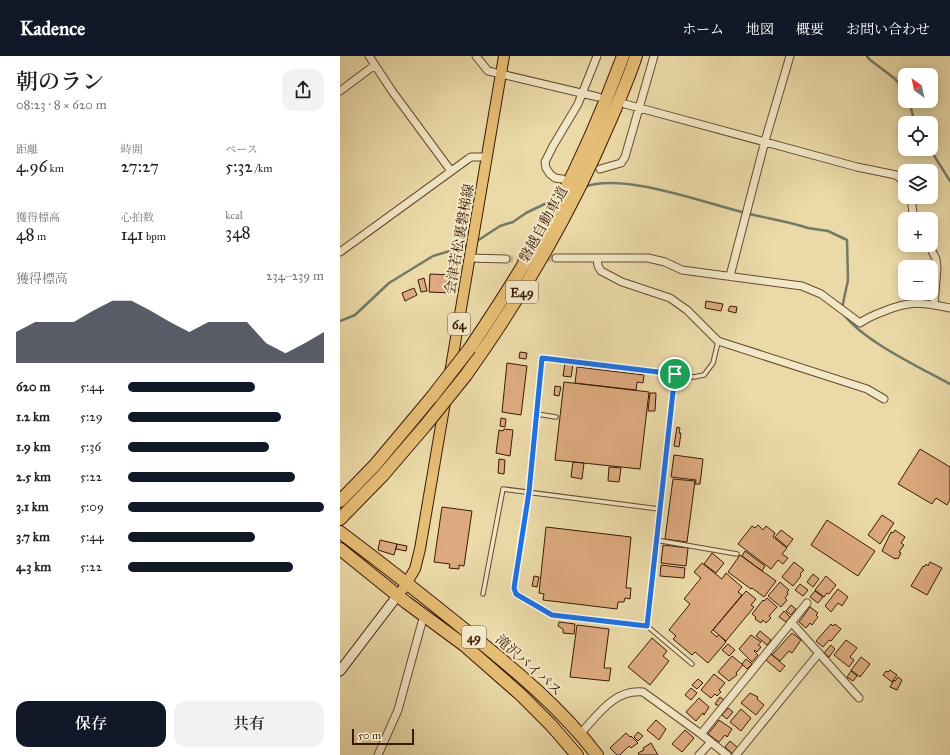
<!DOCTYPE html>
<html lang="ja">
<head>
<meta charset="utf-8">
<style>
	:root { --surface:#fff; --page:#f2f2f2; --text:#202124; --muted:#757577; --accent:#111827 }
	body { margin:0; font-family:"IM FELL Great Primer","Noto Serif JP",serif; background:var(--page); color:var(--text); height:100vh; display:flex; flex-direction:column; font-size:15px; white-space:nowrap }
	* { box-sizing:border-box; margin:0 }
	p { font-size:13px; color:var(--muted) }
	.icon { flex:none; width:22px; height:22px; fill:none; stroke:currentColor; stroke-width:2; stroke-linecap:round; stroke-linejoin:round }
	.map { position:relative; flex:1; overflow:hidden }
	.panel { display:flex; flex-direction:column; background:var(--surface); width:340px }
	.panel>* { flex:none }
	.needle { width:26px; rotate:327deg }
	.fabs { position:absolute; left:558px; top:12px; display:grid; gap:8px }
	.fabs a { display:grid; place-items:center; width:40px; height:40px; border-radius:8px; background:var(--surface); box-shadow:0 2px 10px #0003; font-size:20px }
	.scale { position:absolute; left:12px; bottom:10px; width:62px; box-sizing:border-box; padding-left:4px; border:2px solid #3a1a06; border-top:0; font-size:11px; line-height:14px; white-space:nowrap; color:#3a1a06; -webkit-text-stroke:3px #f2e7c6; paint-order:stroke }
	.pin { position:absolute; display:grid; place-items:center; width:34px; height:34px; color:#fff; margin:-17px; border:2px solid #fff; border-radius:50%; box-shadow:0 1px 4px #0007 }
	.round { display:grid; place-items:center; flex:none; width:42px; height:42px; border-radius:12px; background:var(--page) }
	.headline { display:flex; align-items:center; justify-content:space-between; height:68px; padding:0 16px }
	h1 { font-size:22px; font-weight:600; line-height:30px }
	.stats { display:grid; grid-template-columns:repeat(3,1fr); gap:6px; height:68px; padding:4px 16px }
	.stats div { display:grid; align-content:center }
	.stats b { font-size:17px; font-weight:600 }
	.stats small { font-size:11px; font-weight:400 }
	.stats p { font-size:11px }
	.chart { height:112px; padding:8px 16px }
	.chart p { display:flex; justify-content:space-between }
	.chart svg { width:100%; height:72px; margin-top:4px; fill:var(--accent); opacity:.7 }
	.cta { display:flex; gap:8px; margin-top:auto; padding:8px 16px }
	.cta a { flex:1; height:46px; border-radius:12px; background:var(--accent); color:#fff; font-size:16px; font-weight:600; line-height:46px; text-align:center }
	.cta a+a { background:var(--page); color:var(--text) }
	ul { padding:0 16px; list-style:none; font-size:13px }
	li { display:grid; grid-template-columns:64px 48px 1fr; align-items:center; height:30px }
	li i { height:10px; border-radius:5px; background:var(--accent) }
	header { display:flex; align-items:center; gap:24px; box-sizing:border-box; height:56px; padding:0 20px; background:var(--accent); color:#fff }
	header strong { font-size:19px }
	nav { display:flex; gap:22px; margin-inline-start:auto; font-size:14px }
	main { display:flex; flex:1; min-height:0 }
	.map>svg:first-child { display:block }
</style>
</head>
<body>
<header>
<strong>Kadence</strong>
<nav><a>ホーム</a><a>地図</a><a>概要</a><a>お問い合わせ</a></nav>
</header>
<main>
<section class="panel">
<div class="headline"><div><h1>朝のラン</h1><p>08:23 · 8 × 620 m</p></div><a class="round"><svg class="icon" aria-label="share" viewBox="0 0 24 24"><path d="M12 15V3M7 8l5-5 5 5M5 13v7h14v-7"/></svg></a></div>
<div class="stats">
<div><p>距離</p><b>4.96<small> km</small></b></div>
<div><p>時間</p><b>27:27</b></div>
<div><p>ペース</p><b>5:32<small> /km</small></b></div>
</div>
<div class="stats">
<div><p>獲得標高</p><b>48<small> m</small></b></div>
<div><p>心拍数</p><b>141<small> bpm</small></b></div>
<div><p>kcal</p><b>348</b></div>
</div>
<div class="chart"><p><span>獲得標高</span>234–239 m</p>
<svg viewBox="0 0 160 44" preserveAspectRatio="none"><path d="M0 44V25L10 19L20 19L30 19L40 12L50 6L60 6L70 12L80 19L90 25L100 19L110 19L120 19L130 32L140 38L150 32L160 25V44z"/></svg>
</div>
<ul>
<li><b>620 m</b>5:44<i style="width:65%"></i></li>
<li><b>1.2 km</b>5:29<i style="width:78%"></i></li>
<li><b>1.9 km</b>5:36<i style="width:72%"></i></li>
<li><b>2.5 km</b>5:22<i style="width:85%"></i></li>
<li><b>3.1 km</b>5:09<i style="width:100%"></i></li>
<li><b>3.7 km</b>5:44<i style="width:65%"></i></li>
<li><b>4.3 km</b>5:22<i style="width:84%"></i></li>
</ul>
<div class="cta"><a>保存</a><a>共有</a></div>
</section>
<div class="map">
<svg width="610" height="699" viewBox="0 0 610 699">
	<rect width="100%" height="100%" fill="#ebdaa8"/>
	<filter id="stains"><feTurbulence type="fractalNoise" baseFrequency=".005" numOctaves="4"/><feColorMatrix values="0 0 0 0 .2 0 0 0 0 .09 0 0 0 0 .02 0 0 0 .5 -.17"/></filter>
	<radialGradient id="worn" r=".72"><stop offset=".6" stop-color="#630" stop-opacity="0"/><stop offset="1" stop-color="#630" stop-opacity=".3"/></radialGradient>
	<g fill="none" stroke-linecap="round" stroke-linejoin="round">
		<path stroke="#737b65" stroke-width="2.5" d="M527,0L529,3L554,22L565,34
			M569,45L575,67
			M590,93L610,125
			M244,131C282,116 362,146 402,156C424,162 447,165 468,172L488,175L507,184L508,224L502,252
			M134,187L160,170L173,166L186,157L217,142
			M503,257C521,284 581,312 610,328
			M0,265L15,259L49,227L93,200L130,189"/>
	</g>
	<path fill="#dcaa7e" stroke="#3a1a06" d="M90,218L113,219L112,237L89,236Z
		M84,222L87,235L81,236L78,224Z
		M74,232L77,239L65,245L62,237Z
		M366,245L383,248L381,255L365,252Z
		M390,250L397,251L396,257L388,255Z
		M180,296L187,297L186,303L179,302Z
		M167,307L187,310L181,359L162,356Z
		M225,307L233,308L231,321L223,320Z
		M237,311L304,319L303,327L297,326L296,334L235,327Z
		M224,326L309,336L300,413L215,404Z
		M215,330L221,331L219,340L214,339Z
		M310,337H316L315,355H308Z
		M161,362L166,363L165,371L160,370Z
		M337,371L340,372L339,377H341L339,391L334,390Z
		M164,373L173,374L170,400L156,397L159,374L163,375Z
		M580,393L610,411V444L607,449L596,442L592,448L558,428Z
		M334,399L363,403L360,428H355L356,424L331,421Z
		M159,403L165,404L164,418L158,417Z
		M233,406L244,407L242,423L231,421Z
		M269,411L281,412L279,426L268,425Z
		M333,423L355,425L347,486L325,483Z
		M102,451L132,455L124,510L119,509V513L109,512L110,508L94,506Z
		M542,459L554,467L540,488L528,479Z
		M487,464L535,495L518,520L471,489Z
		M418,469L423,474L426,470L435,477L433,481L447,492L442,498L448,502L443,508L438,504L431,513L398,488L412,470L415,472Z
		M206,471L291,481L286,532H291L290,543L285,542L284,546H278L277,553L203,544L204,538L199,537Z
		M441,474L453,483L447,491L435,481Z
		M555,474L565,481L561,487L564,489L559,496L561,497L558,503L556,502L555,503L542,495L551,476L553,477Z
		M40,484L57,488L54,499L38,494Z
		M57,488L67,490L66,495L56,493Z
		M323,489L348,492L346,510L321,507Z
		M405,495L425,510L422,515L402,500Z
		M372,497L384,507L376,517L364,508Z
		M400,499L436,525L424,541L412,532L411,533L388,516Z
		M454,506L464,514L460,518L461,520L453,530L442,521Z
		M590,506L602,512L587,539L571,530L583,510L584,511L586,508L588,510Z
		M362,507L382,523L386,517L402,531L398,536L402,539L371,576L377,581L379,579L386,586L368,607L355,596L352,599L333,583L336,580L329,574L350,548L344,543L361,522L354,516Z
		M321,509L345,512L344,522L320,520Z
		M473,518L479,523L473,531L467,526Z
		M194,520L199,521L197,531L192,530Z
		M486,520L496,529L489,538L487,537L484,541L475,534Z
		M440,526L449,534L447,536L448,538L445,542L447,544L441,551L428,540Z
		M460,528L468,534L463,540L455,534Z
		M498,533L508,541L502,550L498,547L491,556L485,550Z
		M406,535L416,543L411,549L414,551L386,585L373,574Z
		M475,535L483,541L478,547L470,541Z
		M427,542L437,551L429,560L431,562L426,567L423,564L421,567L415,563L416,561L412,558L423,544L424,545Z
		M451,549L456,553L451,559L446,555Z
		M470,551L478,557L476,559L478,561L472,569L470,567L466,572L459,566Z
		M444,555L450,561L446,566L439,561Z
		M219,566L235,568L234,578L223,577V573L218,570Z
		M491,568L493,570L495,568L501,573L491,585L489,584L483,591L476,585Z
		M237,569L269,573L264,612H271L269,625L230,621Z
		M420,575L431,584L427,589L416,580Z
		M452,577L461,584L452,597L449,595L440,605L432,599Z
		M411,579L421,586L418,589L421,591L417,596L415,594L414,595L418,599L412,606L399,593Z
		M312,582L327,595L323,600L329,605L310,629L288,611Z
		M506,584L517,592L510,601L514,604L509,611L494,599Z
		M388,588L395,594L389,600L382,594Z
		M491,589L495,593L489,601L484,597Z
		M431,598L445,610L440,616L426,604Z
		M392,600L403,609L396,617L397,619L389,625L378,616Z
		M521,601L530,608L520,621L511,614Z
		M406,603L412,608L407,613L402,608Z
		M550,614L557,619L552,626L543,619L546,615L548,616Z
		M511,615L517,620L513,625L507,621Z
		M374,618L385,627L379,634L381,636L377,640L375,638L371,642L361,634Z
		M558,621L562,624L557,634L550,631L554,624L555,625Z
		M358,623L363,627L357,633L352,629Z
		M351,632L357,637L351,644L345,639Z
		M410,637L418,641L417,643L424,649L416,659L401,647Z
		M380,641L384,644L379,650L375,648Z
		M359,642L369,651L364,659L363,657L356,665L346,656Z
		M388,652L393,656L387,663L382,659Z
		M401,653L411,662L401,675L390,666Z
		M316,664L326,673L319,684L307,674Z
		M379,664L392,673L387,681L385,679L379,686L368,678Z
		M345,674L354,682L342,696L332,688Z
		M298,676L303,680L298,685L294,681Z
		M286,677L290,681L291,680L298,687L291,692L289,690L280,699H277L270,692Z
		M390,685L398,692L393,698L385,691Z
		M311,687L318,699H299L298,697L304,694L303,692Z"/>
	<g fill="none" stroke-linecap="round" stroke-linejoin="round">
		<path stroke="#c8b488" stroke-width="7" stroke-dasharray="7 3.5" stroke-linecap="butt" d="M166,203L216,202"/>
		<g stroke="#664a2e" stroke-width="5.5">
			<path id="lane" d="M197,358L216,361
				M316,484L397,498
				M143,538L163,433L319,453
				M307,570L335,318
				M352,608L307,570L212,559L176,539L174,532L189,436L202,302L354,321L364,319L373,307L378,286"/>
		</g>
		<g stroke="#664a2e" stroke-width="9">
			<path id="street" d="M29,0L52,35L111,115
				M136,0L148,15L258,41
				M0,35L35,9
				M285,48L517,111L556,119L565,127
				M260,113L281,107L285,101L314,0
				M222,123L215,122L210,118L206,112L205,106L213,90L238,48L257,0
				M571,141L573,157L576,163
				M589,189L596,203L597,212L594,249
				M0,196L128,103L131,101H147
				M130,202L166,203
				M216,202H308L325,206L342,214L462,230L481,238L520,267C527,262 534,259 542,256C571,244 580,246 610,252
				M257,202L258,210L261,215L282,226L330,242L347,254L378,285L527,333L544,343
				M390,220L425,85L450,0
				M451,566L519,642
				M240,678C258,659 274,633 303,636L361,678L387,699
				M361,678L467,547
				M38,699L58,654L82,566
				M359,699L371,686
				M396,699L479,597"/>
		</g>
		<g stroke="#3a1a06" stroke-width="11">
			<path id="secondary" d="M0,615L61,535"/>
		</g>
		<g stroke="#3a1a06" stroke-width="12">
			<path id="primary" d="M63,533L75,513L80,493L164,0"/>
		</g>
		<g stroke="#3a1a06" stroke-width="14">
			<path id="highway" d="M130,292C161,246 191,199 217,150C242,102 264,51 283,0
				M126,319C183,239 232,155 270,65C279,44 289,22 296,0
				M0,445L35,409L92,341
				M0,463L43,419L85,370
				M0,476C44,509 87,543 129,577C175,614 221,652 257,699
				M0,493L67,547L124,589L181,639L211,669L237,699"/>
		</g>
		<use href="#lane" stroke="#f2e7c6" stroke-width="3.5"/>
		<use href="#street" stroke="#f2e7c6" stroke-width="7"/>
		<use href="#secondary" stroke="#f2e7c6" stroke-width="9"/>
		<use href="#primary" stroke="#e6bd74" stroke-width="10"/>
		<use href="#highway" stroke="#e6bd74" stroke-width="12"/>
		<g stroke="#3a1a06" stroke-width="14" stroke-linecap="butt">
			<path id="highway-bridge" d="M92,341L130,292
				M85,370L126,319"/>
		</g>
		<use href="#highway-bridge" stroke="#e6bd74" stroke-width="12"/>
	</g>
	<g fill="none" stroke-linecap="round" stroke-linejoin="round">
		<g stroke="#fff" stroke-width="8">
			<path id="route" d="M202,302L335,318L307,570L212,559L176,538L174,532L189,436Z"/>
		</g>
		<use href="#route" stroke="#1a73e8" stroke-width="5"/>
	</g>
	<g text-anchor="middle" stroke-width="4" stroke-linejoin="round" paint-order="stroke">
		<g fill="#f2e7c6" stroke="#715840" stroke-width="1">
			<rect x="166" y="225" width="32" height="22" rx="3"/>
			<rect x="108" y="257" width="22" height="22" rx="3"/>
			<rect x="122" y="570" width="24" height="22" rx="3"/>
		</g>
		<g font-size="13" font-weight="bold" fill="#3a1a06">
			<text x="182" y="241">E49</text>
			<text x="119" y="273">64</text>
			<text x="134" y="586">49</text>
		</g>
		<g font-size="14" fill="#3a1a06" stroke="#f2e7c6">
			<text transform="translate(203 168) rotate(-61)" y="5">磐越自動車道</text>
			<text transform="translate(119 183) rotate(-80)" y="5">会津若松裏磐梯線</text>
			<text transform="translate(189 609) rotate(42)" y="5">滝沢バイパス</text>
		</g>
	</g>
	<rect width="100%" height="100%" filter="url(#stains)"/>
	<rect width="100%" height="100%" fill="url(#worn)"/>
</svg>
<div class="fabs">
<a><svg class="needle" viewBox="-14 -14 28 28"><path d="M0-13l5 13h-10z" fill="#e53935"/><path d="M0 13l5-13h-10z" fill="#757577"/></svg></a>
<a><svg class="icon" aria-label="locate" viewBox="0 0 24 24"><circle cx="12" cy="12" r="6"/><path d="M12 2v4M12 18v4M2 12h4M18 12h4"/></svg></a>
<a><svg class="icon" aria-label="layers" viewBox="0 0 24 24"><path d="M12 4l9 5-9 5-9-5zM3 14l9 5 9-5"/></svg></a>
<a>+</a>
<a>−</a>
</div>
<div class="scale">50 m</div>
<div class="pin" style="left:335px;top:318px;background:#1e9e55"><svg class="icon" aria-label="arrive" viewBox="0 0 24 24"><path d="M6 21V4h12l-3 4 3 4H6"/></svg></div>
</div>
</main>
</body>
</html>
